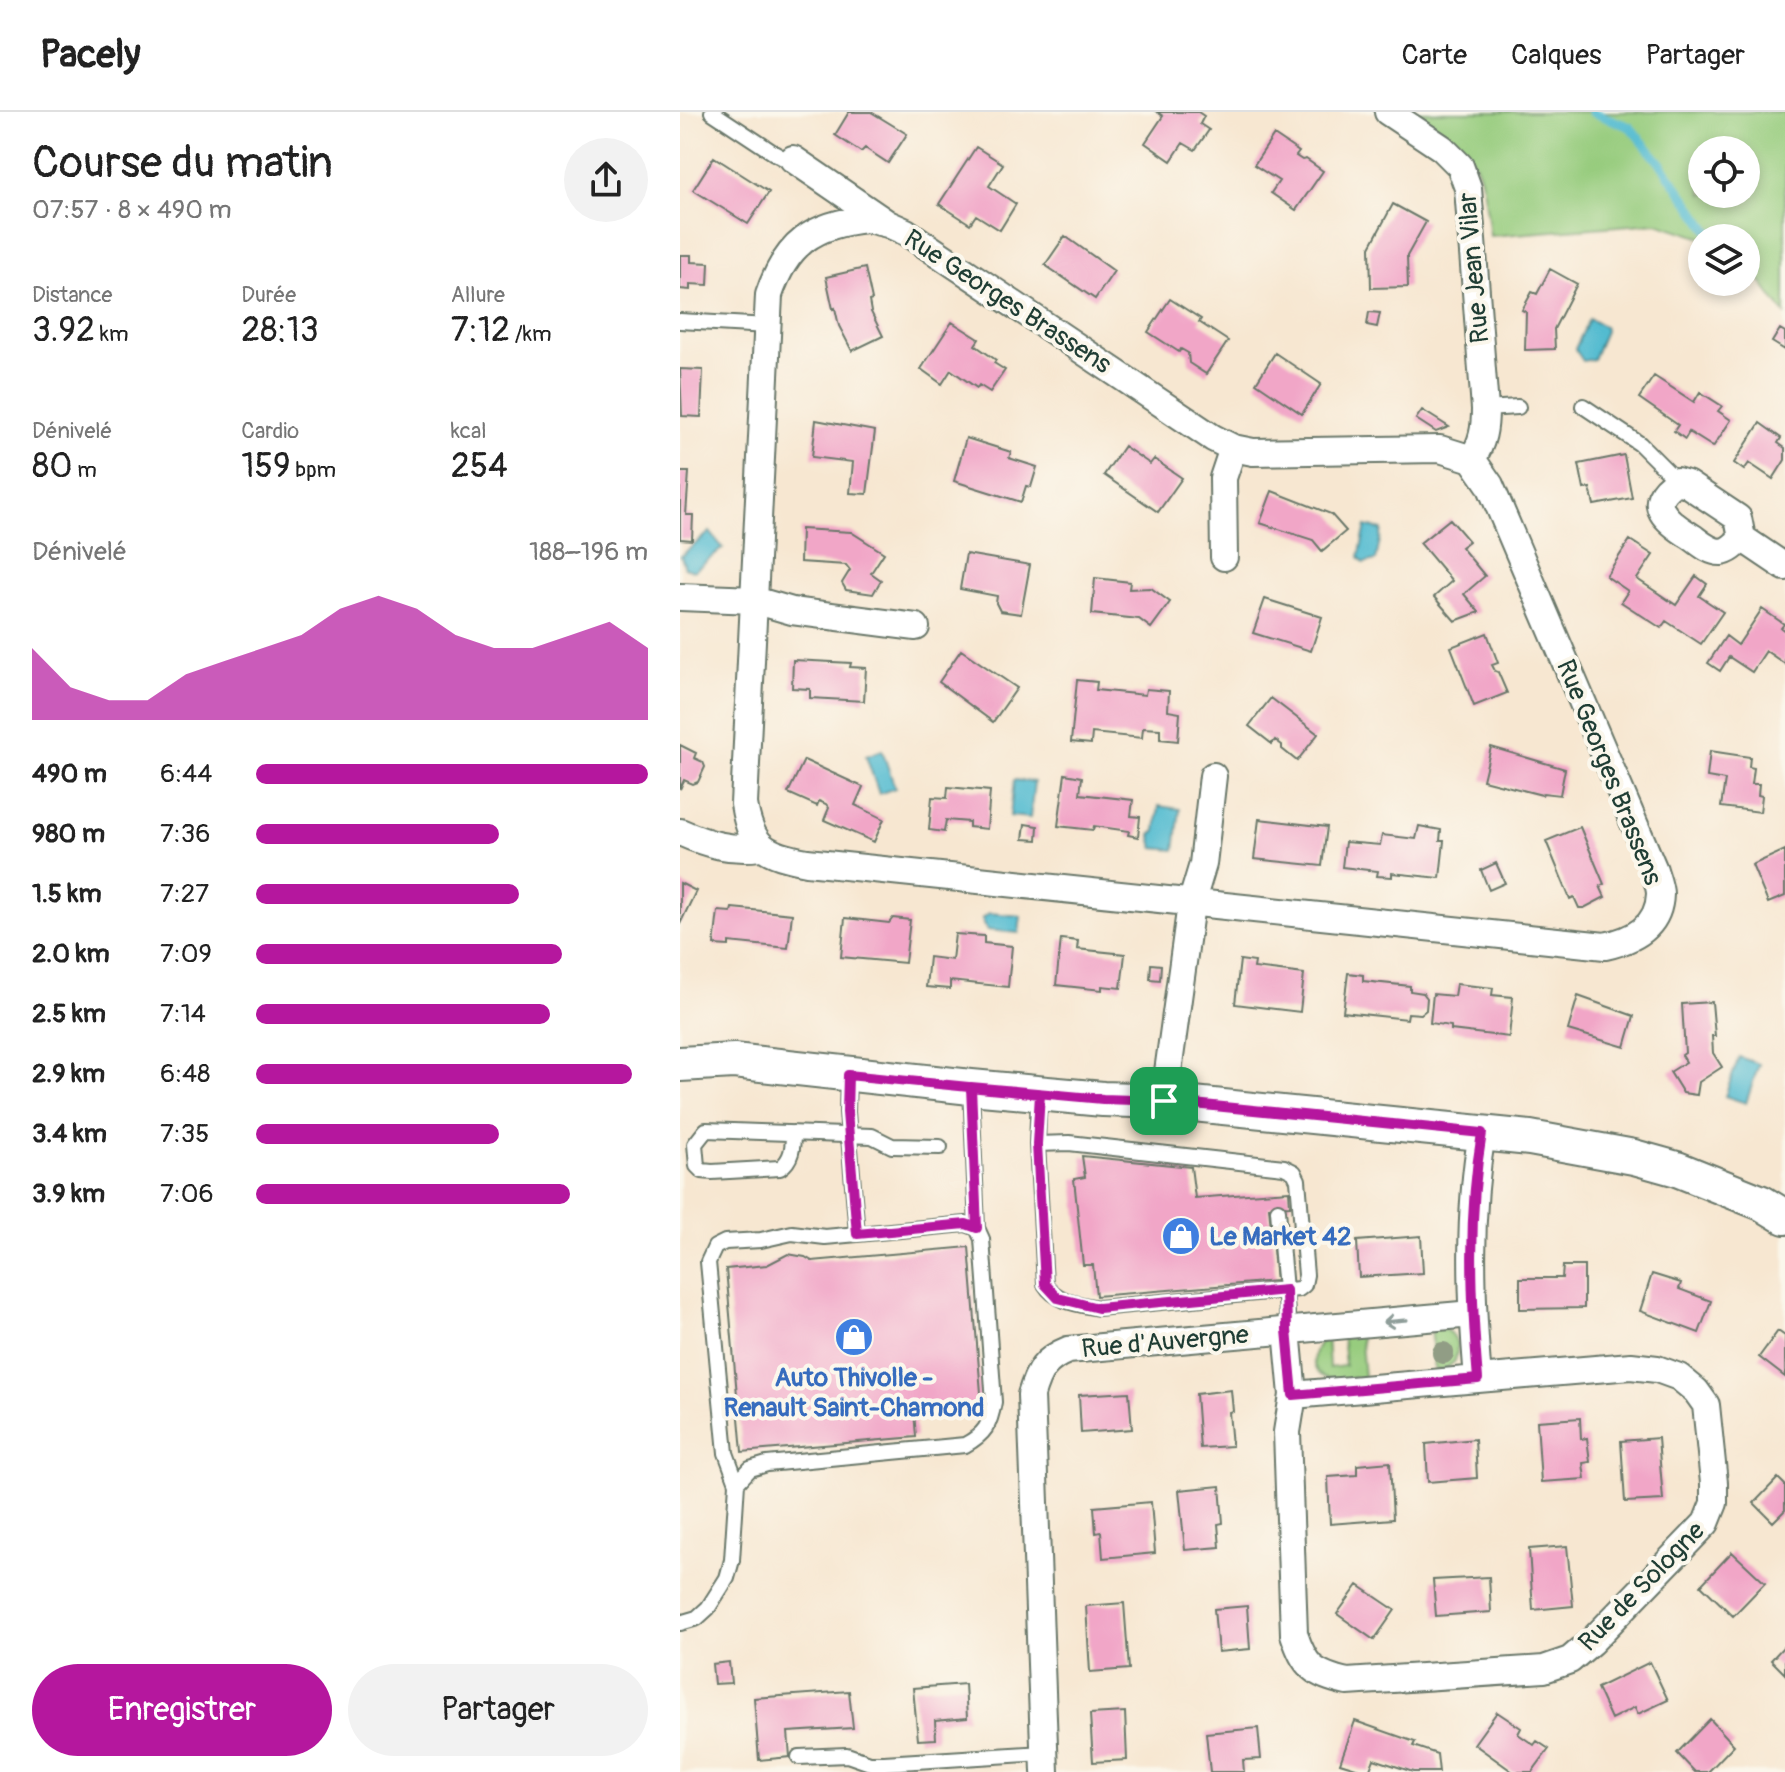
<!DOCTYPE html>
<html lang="fr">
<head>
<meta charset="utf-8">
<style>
	:root { --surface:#fff; --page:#f2f2f2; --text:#222; --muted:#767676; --line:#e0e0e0; --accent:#b5179e }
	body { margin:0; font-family:Pangolin,sans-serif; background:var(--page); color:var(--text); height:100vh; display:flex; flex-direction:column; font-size:30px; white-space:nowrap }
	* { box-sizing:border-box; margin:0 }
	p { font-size:26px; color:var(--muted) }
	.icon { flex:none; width:44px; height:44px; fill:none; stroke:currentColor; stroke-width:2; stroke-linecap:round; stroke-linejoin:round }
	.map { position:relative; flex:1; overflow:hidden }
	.drawer { display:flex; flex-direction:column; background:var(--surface); width:680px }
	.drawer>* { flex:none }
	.tools { position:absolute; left:1008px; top:24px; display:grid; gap:16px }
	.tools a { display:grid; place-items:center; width:72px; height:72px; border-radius:50%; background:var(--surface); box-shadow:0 4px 12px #0003; font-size:40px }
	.pin { position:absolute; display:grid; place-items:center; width:68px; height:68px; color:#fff; margin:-34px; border-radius:16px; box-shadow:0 4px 12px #0006 }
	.round { display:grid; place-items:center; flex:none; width:84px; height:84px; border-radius:42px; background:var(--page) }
	.head { display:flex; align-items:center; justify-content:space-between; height:136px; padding:0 32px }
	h1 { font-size:44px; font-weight:600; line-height:60px }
	.metrics { display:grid; grid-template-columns:repeat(3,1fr); gap:12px; height:136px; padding:8px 32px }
	.metrics div { display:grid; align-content:center }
	.metrics b { font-size:34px; font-weight:600 }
	.metrics small { font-size:22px; font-weight:400 }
	.metrics p { font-size:22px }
	.chart { height:224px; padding:16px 32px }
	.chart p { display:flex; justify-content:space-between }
	.chart svg { width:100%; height:144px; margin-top:8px; fill:var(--accent); opacity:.7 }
	.cta { display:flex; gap:16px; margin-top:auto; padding:16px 32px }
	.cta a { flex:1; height:92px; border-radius:48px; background:var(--accent); color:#fff; font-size:32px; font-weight:600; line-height:92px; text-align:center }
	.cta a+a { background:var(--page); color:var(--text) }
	ul { padding:0 32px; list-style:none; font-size:26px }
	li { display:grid; grid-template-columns:128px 96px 1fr; align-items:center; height:60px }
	li i { height:20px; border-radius:10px; background:var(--accent) }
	header { display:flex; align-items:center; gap:48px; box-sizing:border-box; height:112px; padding:0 40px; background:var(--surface); border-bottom:2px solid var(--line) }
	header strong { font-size:38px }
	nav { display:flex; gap:44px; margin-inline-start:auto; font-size:28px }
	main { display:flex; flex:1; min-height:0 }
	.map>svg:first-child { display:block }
</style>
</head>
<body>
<header>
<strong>Pacely</strong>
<nav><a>Carte</a><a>Calques</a><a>Partager</a></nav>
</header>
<main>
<section class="drawer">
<div class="head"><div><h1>Course du matin</h1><p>07:57 · 8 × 490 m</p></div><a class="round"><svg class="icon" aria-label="share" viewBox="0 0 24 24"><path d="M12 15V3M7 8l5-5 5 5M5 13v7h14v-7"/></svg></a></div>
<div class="metrics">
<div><p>Distance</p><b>3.92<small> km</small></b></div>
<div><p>Durée</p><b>28:13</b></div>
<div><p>Allure</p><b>7:12<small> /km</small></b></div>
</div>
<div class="metrics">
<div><p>Dénivelé</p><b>80<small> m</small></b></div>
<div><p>Cardio</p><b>159<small> bpm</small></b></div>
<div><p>kcal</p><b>254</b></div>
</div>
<div class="chart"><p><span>Dénivelé</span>188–196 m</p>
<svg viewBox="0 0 160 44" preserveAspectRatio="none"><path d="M0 44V22L10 34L20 38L30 38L40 30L50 26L60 22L70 18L80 10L90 6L100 10L110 18L120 22L130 22L140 18L150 14L160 22V44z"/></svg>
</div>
<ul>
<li><b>490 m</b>6:44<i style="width:100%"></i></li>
<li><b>980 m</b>7:36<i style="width:62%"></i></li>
<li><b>1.5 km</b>7:27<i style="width:67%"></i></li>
<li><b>2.0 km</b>7:09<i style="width:78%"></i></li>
<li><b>2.5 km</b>7:14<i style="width:75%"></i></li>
<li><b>2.9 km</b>6:48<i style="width:96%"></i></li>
<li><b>3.4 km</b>7:35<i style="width:62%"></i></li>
<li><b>3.9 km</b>7:06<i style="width:80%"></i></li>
</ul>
<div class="cta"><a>Enregistrer</a><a>Partager</a></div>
</section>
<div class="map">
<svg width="1105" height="1660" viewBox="0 0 1105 1660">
	<rect width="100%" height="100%" fill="#fbf7ec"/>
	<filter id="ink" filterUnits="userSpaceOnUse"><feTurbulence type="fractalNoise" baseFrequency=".0125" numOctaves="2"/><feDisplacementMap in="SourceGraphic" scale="16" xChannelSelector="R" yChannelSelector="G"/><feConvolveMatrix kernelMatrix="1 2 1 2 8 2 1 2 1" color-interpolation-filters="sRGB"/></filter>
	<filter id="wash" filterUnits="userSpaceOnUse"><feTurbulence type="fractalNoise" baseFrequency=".006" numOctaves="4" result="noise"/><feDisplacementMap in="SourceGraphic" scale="32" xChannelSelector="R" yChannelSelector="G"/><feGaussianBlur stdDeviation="1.8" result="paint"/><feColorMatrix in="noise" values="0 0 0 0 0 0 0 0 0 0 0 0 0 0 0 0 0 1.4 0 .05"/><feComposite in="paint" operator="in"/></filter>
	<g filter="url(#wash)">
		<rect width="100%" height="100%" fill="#f7e7d1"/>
		<path fill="#97cc7e" stroke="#5b8459" stroke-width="2" fill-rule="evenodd" d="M736,0H1105V202L1066,150V126H1022L977,111L810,124C800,47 802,44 736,0ZM1022,38H1066V82H1022Z
			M751,1215C772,1216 782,1228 775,1249L767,1256L755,1259Z
			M680,1220L684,1265C674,1266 661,1268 651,1267C627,1264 630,1234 647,1224L649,1256L665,1254L662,1222Z"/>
		<path fill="#53bbd0" stroke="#397c82" stroke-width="2" d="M909,207L924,214L925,219L913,247L903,249L895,237Z
			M686,414L702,418L696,448L684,451L679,445Z
			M30,420L43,436L14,459L5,456L1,444Z
			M202,638L215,676L199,682L186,644Z
			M334,668L354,670L350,706L330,704Z
			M479,694L500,697L495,738L474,736L471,723L476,719Z
			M309,801L341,804L339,821L307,818L302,807Z
			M1059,945L1079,952L1066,991L1045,984Z"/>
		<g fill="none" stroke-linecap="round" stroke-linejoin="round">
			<path stroke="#53bbd0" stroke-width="9" d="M912,0L950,15L981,52L1034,126"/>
		</g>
		<g id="blocks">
			<path fill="#f1a6c7" d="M169,0H191L227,22L208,51L185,36L181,40L155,23Z
				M477,0H518L524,4L520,12L529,18L515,38L503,31L491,49L465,31L483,4Z
				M594,23L619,40L616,44L622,48L626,47L643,59L616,98L591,81L599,69L574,53Z
				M296,35L323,52L309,74L336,92L320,118L296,103L290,112L259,92Z
				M34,45L89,80L68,112L13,78Z
				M713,92L746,110L727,144L728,175L691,176L690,135Z
				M385,124L434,159L415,187L365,153Z
				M0,143H11V150L29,151L28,173L10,172V178L0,177Z
				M185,156L192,188L189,189L191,200L203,224L172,239L159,214L155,196L153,197L146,165Z
				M870,157L897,172L874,217L875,237L845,238L846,200L842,198L852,180L857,182Z
				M490,187L521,207L519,210L548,229L526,262L509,251L508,241L501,237L499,240L468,220Z
				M689,200L700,201L697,215L687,213Z
				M272,210L299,227L295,233L316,248L314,251L325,258L310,280L299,273L297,276L271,258L262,272L241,257Z
				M1100,217L1105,220V238L1092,230Z
				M595,241L641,272L622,302L576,271Z
				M0,257L23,258L21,305L2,304Z
				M974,264L1014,290L1020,280L1042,294L1038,299L1051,308L1033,335L1009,320L1005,327L994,319L998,313L959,286Z
				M742,298L769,315L756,320L736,307Z
				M136,308L195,319L187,382L170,381L173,350L132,345Z
				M1080,311L1101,326L1098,331L1105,336V348L1093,367L1069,351L1064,358L1054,351Z
				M286,326L331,340L329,346L357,355L351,375L346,374L341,390L274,369Z
				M444,334L470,352L474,347L502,366L478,400L424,363Z
				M944,343L952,386L914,393L910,376L904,377L899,352Z
				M0,360H9L6,403H13L12,428L0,427Z
				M592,379L651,402L666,419L642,439L633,428L580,411Z
				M770,407L789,429L781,435L805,464L784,482L799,500L775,509L754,485L772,469L740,431Z
				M121,417L171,420L204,441L191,461L201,468L193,482L166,478L162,471L170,458L166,453L120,450Z
				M950,428L973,443L957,467L996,493L1016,464L1027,472L1019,484L1043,500L1021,532L986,509L981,516L941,490L948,479L926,464Z
				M286,442L350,453L341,502L320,499L316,491L317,484L280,477Z
				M415,466L450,470L449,477L471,476L490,490L471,516L459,507L412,502Z
				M585,487L642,505L631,539L573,521Z
				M1082,497L1104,512L1101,516L1105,519V552L1086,539L1072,560L1049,545L1040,559L1028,551L1046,524L1058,533Z
				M807,521L818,551L812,553L815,559L818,560L827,581L794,594L771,535Z
				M281,538L337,576L313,610L259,570Z
				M113,548L171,551L170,555L186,556L184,589L130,586V577L112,576Z
				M397,568L417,570L416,578L465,583L466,577L489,579L488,599L500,601L498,629L480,627V617L463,616L462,626L412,621L411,632L391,630Z
				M591,586L638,622L617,649L602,637V633L595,628L592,632L569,614Z
				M0,633L16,641L14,646L23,650L25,655L18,670L13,672L4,668L0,677Z
				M811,635L885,657L880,683L863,681L862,683L803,668Z
				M1030,639L1070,645L1069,655L1074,656L1072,672H1079L1078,683L1082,684L1080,700L1041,695L1045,668L1027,665Z
				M124,648L183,675L175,693L204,707L194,730L144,708L149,696L146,692L139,689L137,694L108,681Z
				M385,662L402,665L400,682L453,688L451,704L460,705L458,725L448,723L449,719L414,714L413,718L378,714Z
				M268,675L310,679L307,717L289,715V710L266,708L264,720L249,718L252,685L267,686Z
				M579,707L647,715L642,754L574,747Z
				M345,712L358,714L357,728L343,727Z
				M739,714L761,718L760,729H764L760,766L712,761V765L697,764L698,759L662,755L665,730L700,733L702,723L736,727Z
				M900,715L924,772L920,774L925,785L904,796H899L894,785L890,787L866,729Z
				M1105,738V784L1088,791L1072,753Z
				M816,751L825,771L809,778L801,758Z
				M0,771L16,779L0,812Z
				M52,796L112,802L108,836L49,830V834L34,833L38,799L51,800Z
				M165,806L209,811L213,806L230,808L225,851L161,845Z
				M275,822L304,824V831L332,834L328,875L270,869V877L246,875L249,845L272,848Z
				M381,827L398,829L397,837L445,842L441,876L422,874V878L376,873Z
				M560,848L575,850L574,856L624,862L620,900L555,892Z
				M471,852L481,853L480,868L470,867Z
				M668,861L683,863V869L730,874V879L743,881L747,886L746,898L741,902L728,901L727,907L663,900Z
				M776,872L813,876L812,883L833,885L829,925L771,918V914L750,911L753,882L774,884Z
				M898,884L954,904L945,935L888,918Z
				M1032,890L1035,924H1032L1033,941L1042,955L1019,970L1017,983L1003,981L990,960L1006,950L1002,943L1005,941L1002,892Z
				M402,1044L511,1055L515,1086L609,1079L610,1094L589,1095L596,1169L416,1184L413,1153H403L394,1067L405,1065Z
				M741,1124L743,1161L679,1165L677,1129Z
				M289,1135L302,1293L234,1299L236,1325L62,1340L46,1157L87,1153L108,1142L125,1145L132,1149Z
				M883,1154H904V1196L840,1197V1166H882Z
				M972,1162L1001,1171L999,1177L1031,1189L1019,1221L960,1199Z
				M1098,1219L1105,1224V1265L1079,1245Z
				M551,1278L553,1299L549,1300L552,1334L520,1336L516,1282Z
				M449,1280L452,1317L401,1321L399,1283Z
				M900,1306L901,1327L907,1326L910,1350L903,1351L905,1367L861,1370L857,1309Z
				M978,1326L983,1388L945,1390L941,1329Z
				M795,1327L797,1366L748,1370L746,1332Z
				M710,1350L713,1407L650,1412L648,1365L677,1363V1353Z
				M1098,1366L1105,1373V1398L1093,1410L1074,1391Z
				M540,1374L543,1411L538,1412L540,1435L505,1438L499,1378Z
				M471,1390L475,1441L423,1446L421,1420L416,1421L414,1395Z
				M887,1434L893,1494L853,1498L849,1437Z
				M1052,1440L1085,1471L1053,1504L1021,1473Z
				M809,1465L811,1500L756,1504L753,1468Z
				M678,1473L715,1498L694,1528L657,1502Z
				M444,1491L449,1557L410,1560L406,1494Z
				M567,1494L570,1537L538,1540L534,1497Z
				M1105,1533V1562L1091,1548Z
				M49,1550L51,1571L34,1572L32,1552Z
				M970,1550L988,1588L958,1602L955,1595L931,1607L917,1576Z
				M285,1572L287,1606L255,1609L256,1627L238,1628L233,1576Z
				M169,1579L173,1616L108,1620L110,1645L79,1648L74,1586Z
				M445,1600L447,1648L413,1650L410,1602Z
				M817,1600L841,1616L838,1622L854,1633L857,1629L869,1637L852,1660H833L794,1632Z
				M1030,1607L1054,1633L1028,1660H1015L997,1641Z
				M675,1609L735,1630L733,1634L757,1642L759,1660H733L694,1647L689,1660L660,1651Z
				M578,1616L581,1647L563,1648L564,1660H530L526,1621Z"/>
		</g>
	</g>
	<g filter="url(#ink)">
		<use href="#blocks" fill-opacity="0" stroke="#6b786b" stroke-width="2"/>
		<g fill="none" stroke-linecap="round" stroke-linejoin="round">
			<g stroke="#6b786b" stroke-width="18">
				<path id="service" d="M32,0L94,41L103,46L113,47
					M0,209L88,214
					M903,294L960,332L997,369
					M805,297L838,295
					M168,963L167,1000L177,1122
					M291,975L297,1116
					M113,1021C113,1035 112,1048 100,1056L32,1060L22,1059L17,1054L15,1032L26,1018L192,1024L212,1034L260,1035
					M357,1032L389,1031L604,1055L614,1060L618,1068L626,1163L624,1173L619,1177L418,1196C398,1192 376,1190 365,1172L357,1032L359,982
					M598,1098L607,1200V1218
					M0,1511L17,1506L28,1496L47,1466L52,1448L57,1371L70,1357L87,1352L285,1333C305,1322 310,1313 314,1290L302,1127L297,1116L286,1112L145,1125L112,1121L81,1128L45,1130L35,1135L28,1150L46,1341L57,1371
					M119,1645L167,1643L190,1651H204L364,1641"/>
			</g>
			<g stroke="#6b786b" stroke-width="30">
				<path id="minor" d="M708,0L762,36L780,54L788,76L805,297C805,316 803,330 792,347
					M113,47L205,110
					M187,107L208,112L226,120L533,326L553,336L573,340L760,337L792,347L810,373L974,758C976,765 980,775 980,782C979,816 952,828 925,834L127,750C86,742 71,736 64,692L89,183C106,132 133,112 187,107Z
					M997,369L1007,372L1058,406L1062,426C1056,432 1050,439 1041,440C1030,440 1020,431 1012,425C989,411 961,391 997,369Z
					M1062,426L1105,455
					M544,445L543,366L553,336
					M0,485L74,488L112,499L236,515
					M0,720C27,732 51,739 80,735
					M484,989L511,792L523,752L533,664
					M607,1218L613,1283L607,1320L614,1522C625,1555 633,1562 667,1570L864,1557L890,1548L911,1530L1026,1411L1034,1391V1371L1026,1293L1016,1279L999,1265L977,1257L951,1254L798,1267C791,1186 788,1102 802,1021
					M613,1283L798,1267
					M365,1660L351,1283C358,1259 365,1247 388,1238L792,1202"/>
			</g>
			<g stroke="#6b786b" stroke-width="38">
				<path id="tertiary" d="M0,952L54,949L291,975L423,987L484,989L850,1026L954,1045L997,1057L1082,1091L1105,1105"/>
			</g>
			<use href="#service" stroke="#fff" stroke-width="14"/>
			<use href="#minor" stroke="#fff" stroke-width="26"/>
			<use href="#tertiary" stroke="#fff" stroke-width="34"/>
		</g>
		<circle fill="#919d85" cx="763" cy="1241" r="11"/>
		<defs><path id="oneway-shaft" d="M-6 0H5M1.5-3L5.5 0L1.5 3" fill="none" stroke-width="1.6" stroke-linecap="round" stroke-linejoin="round" transform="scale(2)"/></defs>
		<use stroke="#8f9e9a" href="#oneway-shaft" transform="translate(715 1209) rotate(175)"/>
	</g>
	<g fill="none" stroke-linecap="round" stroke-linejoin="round" filter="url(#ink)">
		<g stroke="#fff" stroke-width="16">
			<path id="route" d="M484,989L423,987L291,975L297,1116L286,1112L177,1122L167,1000L168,963L360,982L357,1032L365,1172L378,1186L418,1196L606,1178L607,1218L613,1283L798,1267C791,1185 788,1102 802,1021L484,989"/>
		</g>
		<use href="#route" stroke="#b5179e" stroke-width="10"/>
	</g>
	<defs>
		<g id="shop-disc" transform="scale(2)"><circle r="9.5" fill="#3f7fe0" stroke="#fbf7ec"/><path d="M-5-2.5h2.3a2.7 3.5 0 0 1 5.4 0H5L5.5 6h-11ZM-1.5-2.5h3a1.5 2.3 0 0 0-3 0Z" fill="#fff"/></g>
	</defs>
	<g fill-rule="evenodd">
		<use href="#shop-disc" x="501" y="1124"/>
		<use href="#shop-disc" x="174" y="1225"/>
	</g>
	<g text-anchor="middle" stroke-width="8" stroke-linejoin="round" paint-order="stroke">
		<g font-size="26" fill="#1f3d34" stroke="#fbf7ec">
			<text transform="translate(793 156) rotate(-95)" y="9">Rue Jean Vilar</text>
			<text transform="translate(328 189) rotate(33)" y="9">Rue Georges Brassens</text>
			<text transform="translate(930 660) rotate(68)" y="9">Rue Georges Brassens</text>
			<text transform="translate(485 1229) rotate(-5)" y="9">Rue d'Auvergne</text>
			<text transform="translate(961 1474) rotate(-46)" y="9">Rue de Sologne</text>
		</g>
		<g font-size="26" font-weight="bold" fill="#366cbe" stroke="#fbf7ec" text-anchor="start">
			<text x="529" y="1133">Le Market 42</text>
			<text x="174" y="1274" text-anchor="middle">Auto Thivolle -<tspan x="174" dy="30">Renault Saint-Chamond</tspan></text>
		</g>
	</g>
</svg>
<div class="tools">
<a><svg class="icon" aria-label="locate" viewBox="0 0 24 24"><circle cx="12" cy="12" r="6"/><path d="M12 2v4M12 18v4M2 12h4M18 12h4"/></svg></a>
<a><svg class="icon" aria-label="layers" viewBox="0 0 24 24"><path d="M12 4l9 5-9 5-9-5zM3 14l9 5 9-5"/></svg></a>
</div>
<div class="pin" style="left:484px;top:989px;background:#1e9e55"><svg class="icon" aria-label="arrive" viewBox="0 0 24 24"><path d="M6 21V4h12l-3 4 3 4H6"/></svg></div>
</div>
</main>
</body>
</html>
